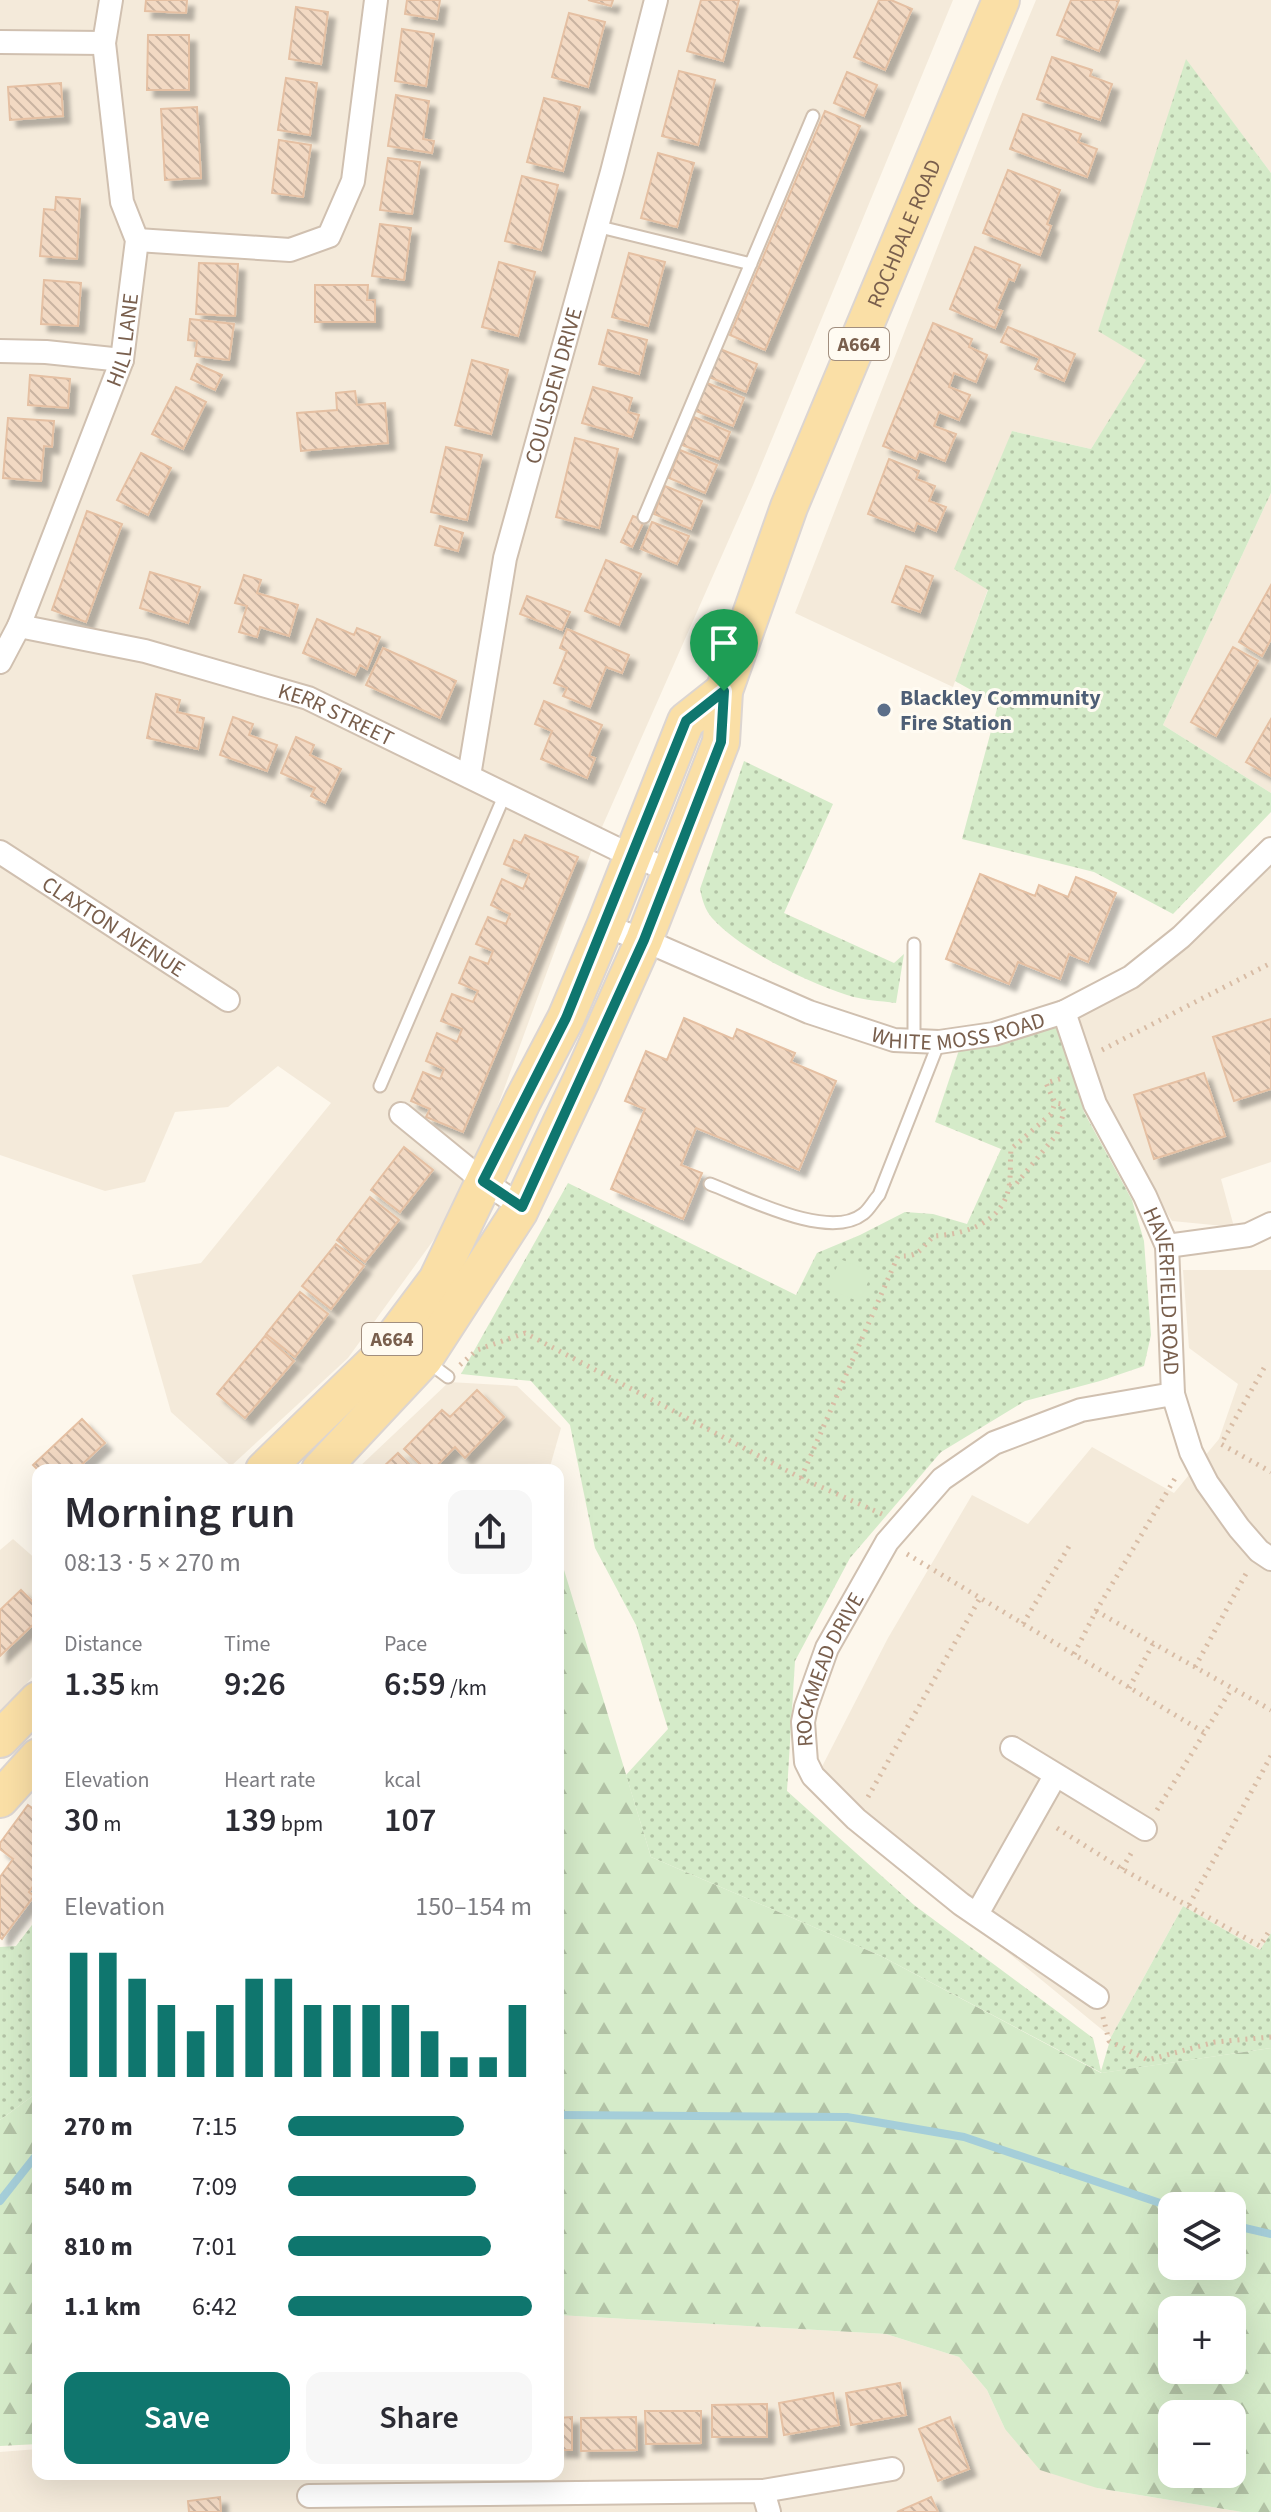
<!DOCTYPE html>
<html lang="en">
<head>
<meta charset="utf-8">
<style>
	:root { --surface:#fff; --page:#f7f7f7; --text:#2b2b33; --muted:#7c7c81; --accent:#0f766e }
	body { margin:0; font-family:"Source Sans 3",sans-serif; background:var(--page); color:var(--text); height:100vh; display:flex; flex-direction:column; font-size:30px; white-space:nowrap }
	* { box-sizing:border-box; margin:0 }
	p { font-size:26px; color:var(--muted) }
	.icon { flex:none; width:44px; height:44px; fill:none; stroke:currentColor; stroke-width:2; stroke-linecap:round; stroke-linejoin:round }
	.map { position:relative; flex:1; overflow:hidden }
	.sheet { position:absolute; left:32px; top:1464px; width:532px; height:1016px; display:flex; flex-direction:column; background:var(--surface); border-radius:16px; box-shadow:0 8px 32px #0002 }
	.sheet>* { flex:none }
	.fabs { position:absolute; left:1158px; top:2192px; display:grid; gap:16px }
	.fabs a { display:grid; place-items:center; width:88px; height:88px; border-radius:16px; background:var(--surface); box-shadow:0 8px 32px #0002; font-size:40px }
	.pin { position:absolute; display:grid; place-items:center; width:68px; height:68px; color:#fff; margin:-82px -34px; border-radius:50% 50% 50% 0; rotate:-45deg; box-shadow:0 0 8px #0007 }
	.pin .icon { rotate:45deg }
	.round { display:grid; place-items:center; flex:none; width:84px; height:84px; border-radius:16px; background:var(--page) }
	.overview { display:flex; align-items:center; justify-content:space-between; height:136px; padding:0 32px }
	h1 { font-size:44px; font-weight:600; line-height:60px }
	.metrics { display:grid; grid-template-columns:repeat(3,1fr); gap:12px; height:136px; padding:8px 32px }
	.metrics div { display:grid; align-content:center }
	.metrics b { font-size:34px; font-weight:600 }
	.metrics small { font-size:22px; font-weight:400 }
	.metrics p { font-size:22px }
	.chart { height:224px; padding:16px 32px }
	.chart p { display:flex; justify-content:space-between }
	.chart svg { width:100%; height:144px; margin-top:8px; stroke:var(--accent); stroke-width:6 }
	.action { display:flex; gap:16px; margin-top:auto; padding:16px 32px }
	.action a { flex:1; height:92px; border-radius:16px; background:var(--accent); color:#fff; font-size:32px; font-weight:600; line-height:92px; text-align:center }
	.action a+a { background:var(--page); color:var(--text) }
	ul { padding:0 32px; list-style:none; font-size:26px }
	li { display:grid; grid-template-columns:128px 96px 1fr; align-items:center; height:60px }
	li i { height:20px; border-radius:10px; background:var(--accent) }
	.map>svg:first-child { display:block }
</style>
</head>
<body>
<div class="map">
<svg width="1271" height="2512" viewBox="0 0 1271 2512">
	<defs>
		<pattern id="green-dots" width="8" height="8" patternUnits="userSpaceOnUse" patternTransform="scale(2)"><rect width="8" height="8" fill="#d5ebc9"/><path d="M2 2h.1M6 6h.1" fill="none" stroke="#b2c2a5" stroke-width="1.8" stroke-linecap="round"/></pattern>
		<pattern id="forest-firs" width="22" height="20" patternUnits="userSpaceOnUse" patternTransform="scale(2)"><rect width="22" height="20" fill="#d5ebc9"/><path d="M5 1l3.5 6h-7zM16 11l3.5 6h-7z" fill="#b2c2a5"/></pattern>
		<pattern id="building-back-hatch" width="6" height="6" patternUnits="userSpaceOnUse" patternTransform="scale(2)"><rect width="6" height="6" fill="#f2d9c3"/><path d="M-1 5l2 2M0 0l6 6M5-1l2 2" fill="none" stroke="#c9b3a1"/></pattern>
		<filter id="shadow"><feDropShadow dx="7" dy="7" stdDeviation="2" flood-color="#0004"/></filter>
	</defs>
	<rect width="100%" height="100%" fill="#fdf7ec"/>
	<path fill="#f4eada" d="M0,0H953L753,485L591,852L464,1198L348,1358L231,1466L171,1412L132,1275L201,1263L331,1103L278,1066L228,1107L175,1112L145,1182L105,1191L0,1155Z
		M1036,0H1271V173L1186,60L1147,360L1091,449L1012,431L988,589L953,687L795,613L999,89Z
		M1271,493V793L1163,725Z
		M1271,867V1162L1221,1179L1234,1227L1172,1221L1150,1186L1104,1099L1076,1016L1135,986Z
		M1183,1270H1271V1933L1260,1950L1183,1906L1111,2037L810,1790L888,1638L972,1495L1028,1524L1092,1447L1174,1493L1219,1439L1238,1384L1189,1348Z
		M449,1382L517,1386L561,1428L549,1470H356Z
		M13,1539L38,1561V1670L0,1715V1550Z
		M558,2315L886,2334L959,2357L987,2390L1005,2429L1097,2488L1242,2512H0V2452L38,2449V2474H558Z"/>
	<path fill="url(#green-dots)" d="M1186,59L1271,173V493L1163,725L1271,793V812L1173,914L1094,872L962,839L998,705L955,681L988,590L954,569L1012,431L1091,449L1146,360L1098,331Z
		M744,761L833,804L784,913L894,963L904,954L896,1003C880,1001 862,1000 847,995C806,982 741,950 712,918C705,910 702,899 700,889Z
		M1061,1025L1084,1112L1132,1200L1144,1241L1151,1335L1144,1366L1100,1381L1025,1401L941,1452L850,1558L795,1661L787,1791L914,1905L1093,2038L1101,2071L1111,2037L1183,1906L1260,1950L1271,1933V2048L1102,2073L881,1956L651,1857L626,1775L668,1729L636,1625L595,1548L570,1425L531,1381L461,1374L568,1183L796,1295L817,1253L860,1235L905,1212L933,1214L967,1224L1001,1149L935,1122L961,1044Z
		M38,1917V2092L0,2120V1947L16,1946Z"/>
	<path fill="url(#forest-firs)" fill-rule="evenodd" d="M558,1550L651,1857L881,1956L1101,2073L1271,2048V2512H1242L1097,2488L1040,2470L1005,2429L987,2390L959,2357L886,2334L558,2315ZM1172,2206H1232V2266H1172ZM1172,2310H1232V2370H1172ZM1172,2414H1232V2474H1172Z
		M38,2092V2444L0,2446V2120Z"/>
	<path fill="#d5ebc9" d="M840,1259L872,1272L860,1302L828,1289Z"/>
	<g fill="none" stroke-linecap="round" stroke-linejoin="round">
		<path stroke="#a5ced9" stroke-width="8" d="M558,2115L847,2117L964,2137L1172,2207
			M0,2201L38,2153
			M1232,2225L1271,2234"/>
	</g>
	<path fill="url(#building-back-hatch)" stroke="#e5c0a3" stroke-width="2" filter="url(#shadow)" d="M146,0H187L186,13L145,11Z
		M407,0H440L437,19L405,14Z
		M588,0H613L611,6Z
		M701,0H739L723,61L687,51Z
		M879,0H891L912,9L885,70L854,57Z
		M1071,0H1119L1099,51L1057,35Z
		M296,7L328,12L321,64L289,59Z
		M569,13L605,22L588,87L552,77Z
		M402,29L434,34L426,86L395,81Z
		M148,35H189V90H147Z
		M1052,57L1092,70L1090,76L1112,84L1100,120L1037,99Z
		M679,71L715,80L698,145L662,136Z
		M847,72L877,85L864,116L834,103Z
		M286,78L317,83L310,135L278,130Z
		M61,83L63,116L10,120L8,87Z
		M396,95L429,101L423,139L434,141L432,153L388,146Z
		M544,98L580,107L563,171L527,162Z
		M197,107L201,178L165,180L161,109Z
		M825,111L860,126L765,350L730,335Z
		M1023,114L1081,134L1078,142L1097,149L1087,177L1010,149Z
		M279,140L311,145L303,197L272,193Z
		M658,153L694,163L677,227L641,218Z
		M388,158L420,162L412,214L380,210Z
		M1008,170L1060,190L1047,224L1051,226L1040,255L983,233Z
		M522,176L558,185L541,250L505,241Z
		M56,197L80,199L77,259L40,256L44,209L55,210Z
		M380,224L411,228L404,280L372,276Z
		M975,247L1020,265L1014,281L1009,279L996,309L1002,311L995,328L950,309Z
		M629,253L665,262L648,326L612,317Z
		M499,262L535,272L518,336L482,327Z
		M199,263L238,264L235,316L196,314Z
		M44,280L81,283L78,326L41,324Z
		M315,285H368L367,300H375V322H315Z
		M190,319L234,324L229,360L195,356L197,341L188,340Z
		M933,323L972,339L969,347L987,355L976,382L954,373L949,387L970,395L959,420L939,412L934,426L956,434L945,461L919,451L916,459L883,446Z
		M1008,327L1075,354L1064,381L1035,369L1040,358L1001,342Z
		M608,330L647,340L639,374L599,364Z
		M720,349L757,364L746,392L709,377Z
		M472,360L508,370L491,434L455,425Z
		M197,364L222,375L215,390L191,379Z
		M30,375L70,379L68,408L28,405Z
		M707,383L744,398L733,426L696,411Z
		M176,387L206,402L183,449L152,434Z
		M593,387L632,398L628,412L639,415L632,437L582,423Z
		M355,391L357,405L385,403L388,443L301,451L297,413L337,410L336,393Z
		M694,417L730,432L719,459L682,445Z
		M8,418L54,421L52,447L44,446L41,481L3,478Z
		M575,438L618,449L599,528L556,517Z
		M446,447L482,455L467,520L431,512Z
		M680,450L717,465L705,493L669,478Z
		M141,453L171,468L148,515L117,500Z
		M889,459L919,471L916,479L935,486L929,501L946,507L936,531L917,523L914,531L868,514Z
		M665,486L702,501L691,529L654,514Z
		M87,511L122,524L86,622L52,610Z
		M633,516L644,521L632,547L621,542Z
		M652,522L689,536L677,564L641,549Z
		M440,526L463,533L458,551L435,545Z
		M606,560L641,574L619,625L585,611Z
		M906,566L933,576L920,612L892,602Z
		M150,572L200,587L188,623L140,608Z
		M244,575L261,580L257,593L298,605L289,636L260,627L257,637L239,632L247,606L235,603Z
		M1271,585V639L1262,656L1239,642Z
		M527,596L570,612L562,630L520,614Z
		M317,619L354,635L357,628L380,637L367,669L360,665L355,675L303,653Z
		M567,629L629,655L622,673L606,667L590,707L563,696L567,688L554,683L567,651L560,648Z
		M1233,647L1258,661L1216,736L1191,722Z
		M383,648L456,681L440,718L366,685Z
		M156,694L180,700L177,712L204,718L198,749L147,738Z
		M544,701L602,725L589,756L595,758L587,778L541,759L552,731L535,724Z
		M233,717L253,724L249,735L277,745L267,771L220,755Z
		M1271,719V776L1246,762Z
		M296,737L314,745L310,755L341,769L325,803L311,796L315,788L281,773Z
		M525,835L578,857L463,1132L426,1117L430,1109L411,1101L423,1072L440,1079L444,1069L426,1061L437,1033L457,1042L462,1029L441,1021L452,994L473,1002L478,991L459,983L470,957L488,964L493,951L476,944L488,917L506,924L510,914L491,905L502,879L523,889L529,874L504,864L514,840L521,843Z
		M980,874L1035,896L1039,885L1068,897L1076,877L1116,893L1088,962L1069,954L1060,979L1018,962L1009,984L946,959Z
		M684,1018L733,1039L737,1029L795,1053L791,1062L836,1081L799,1170L696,1128L681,1165L702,1173L683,1219L611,1189L645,1109L625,1101L646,1051L667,1060Z
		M1271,1019V1089L1234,1101L1213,1037Z
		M1204,1073L1225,1136L1154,1159L1134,1095Z
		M404,1147L433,1170L400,1212L371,1190Z
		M370,1197L399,1220L365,1262L337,1240Z
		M336,1244L364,1266L331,1309L302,1286Z
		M300,1292L328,1314L295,1357L266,1334Z
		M265,1336L294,1361L245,1418L217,1394Z
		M477,1390L504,1417L465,1458L455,1447L433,1470H426L404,1449L442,1410L450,1417Z
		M82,1419L105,1443L76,1470H38L33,1465Z
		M398,1453L415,1470H380Z
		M21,1590L38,1607V1620L0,1656V1610Z
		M28,1805L38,1812V1879L29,1892L34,1896L2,1939L0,1937V1877L13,1859L0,1849V1843Z
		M900,2383L906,2415L851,2425L846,2393Z
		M833,2393L839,2425L784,2435L779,2403Z
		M767,2404V2437H712V2405Z
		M645,2411H701V2443L646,2444Z
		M572,2417V2450H558V2418Z
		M636,2417L637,2450L581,2451V2418Z
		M950,2417L969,2469L938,2481L919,2429Z
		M220,2497L221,2512H189L188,2501Z
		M931,2497L938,2512H897Z"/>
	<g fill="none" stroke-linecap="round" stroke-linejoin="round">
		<g stroke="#d0c0b0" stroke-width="15">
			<path id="service" d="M596,226L751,264
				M644,517L813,116
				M914,1041V944
				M380,1086L505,794
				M710,1184C747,1198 829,1241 863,1214C869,1210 874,1200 879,1195L939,1042
				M428,1362L448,1377"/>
		</g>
		<g stroke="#d0c0b0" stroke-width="26">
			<g id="minor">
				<path d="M0,42L104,43"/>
				<path d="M137,240L290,250L329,236L353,181L376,0"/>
				<path d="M0,351L46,352L122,360"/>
				<path id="s1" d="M19,626L145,651L308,698L615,848L671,871"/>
				<path id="s2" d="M0,662L19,626L122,360L137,240L122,202L104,43L111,0"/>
				<path id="s3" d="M469,776L505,558L612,172L656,0"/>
				<path id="s4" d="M0,852L228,1000"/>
				<path id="s5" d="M605,926L644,940L809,1012L894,1040L939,1042L994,1034L1064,1012L1131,977L1181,937L1271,849"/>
				<path id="s6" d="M1064,1012L1095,1104L1145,1196L1167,1246L1173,1394L1191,1452L1207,1483L1239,1528L1259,1551L1271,1559"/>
				<path d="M401,1114L483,1181L522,1207"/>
				<path d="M1167,1246L1248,1235L1271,1224"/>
				<path d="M1012,1748L1145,1829"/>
				<path d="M977,1914L1055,1776"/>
				<path id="s7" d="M1097,1997L961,1904L856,1819L813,1776L806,1762L803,1722L806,1707L827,1648L887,1542L942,1479L994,1443L1081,1410L1173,1394"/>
				<path d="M763,2491L892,2469"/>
				<path d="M309,2496L763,2491L769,2512"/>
			</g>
		</g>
		<g stroke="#dcd5d1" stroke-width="40">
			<g id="primary">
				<path d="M264,1470L377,1360L437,1280L523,1100L566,1018L605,926L686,721L724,691"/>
				<path id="s8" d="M320,1470L424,1359L519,1212L581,1081L644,940L721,742L724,691L789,507L1001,0"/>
				<path d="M0,1739L38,1700"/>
				<path d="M0,1799L38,1757"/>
			</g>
		</g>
		<path stroke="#d8bca5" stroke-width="5" stroke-dasharray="2 6" stroke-linecap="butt" d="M1102,1050L1271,963
			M1009,1185L1016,1184L1057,1134L1064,1112L1061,1104L1055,1103
			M460,1365L477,1350L525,1333L801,1478L882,1514
			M1264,1368L1221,1444L1271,1472
			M801,1478L898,1256C921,1257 919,1249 934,1236C966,1234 1002,1223 1009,1187C1011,1175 1010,1161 1011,1149L1051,1114L1055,1103L1046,1083L1063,1078
			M907,1554L1205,1733
			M1096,1611L1271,1710
			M1023,1624L1071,1543
			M1074,1654L1096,1611L1177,1475
			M1195,1667L1248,1570
			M1129,1688L1153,1644
			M868,1797L980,1598
			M1157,1810L1232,1688
			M1057,1828L1122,1869L1260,1946L1271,1928
			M1122,1869L1133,1850
			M1189,1905L1271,1756
			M1103,2017L1109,2041L1148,2060L1215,2042L1271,2037"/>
		<use href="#service" stroke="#fff" stroke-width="11"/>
		<use href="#minor" stroke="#fff" stroke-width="22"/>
		<use href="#primary" stroke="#fadfa6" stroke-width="36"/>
	</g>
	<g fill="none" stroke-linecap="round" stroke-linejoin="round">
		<g stroke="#fff" stroke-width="16">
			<path id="route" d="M724,691L721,742L644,940L522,1207L483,1181L566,1018L686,721Z"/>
		</g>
		<use href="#route" stroke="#0f766e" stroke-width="10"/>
	</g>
	<circle fill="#5c6f8a" stroke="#fffbf2" stroke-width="3" cx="884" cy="710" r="8"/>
	<g text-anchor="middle" stroke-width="6" stroke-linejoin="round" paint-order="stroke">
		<g fill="#fffbf2" stroke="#a18e7e" stroke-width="2">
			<rect x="829" y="328" width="60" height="32" rx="6"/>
			<rect x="362" y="1323" width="60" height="32" rx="6"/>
		</g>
		<g font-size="20" font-weight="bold" fill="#795f4d">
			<text x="859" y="351">A664</text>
			<text x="392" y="1346">A664</text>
		</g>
		<g font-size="22" fill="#795f4d" stroke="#fffbf2">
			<text dy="8" stroke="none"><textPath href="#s8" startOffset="1382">ROCHDALE ROAD</textPath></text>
			<text dy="8" stroke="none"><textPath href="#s2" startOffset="346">HILL LANE</textPath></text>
			<text dy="8" stroke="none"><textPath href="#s3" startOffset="400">COULSDEN DRIVE</textPath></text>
			<text dy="8" stroke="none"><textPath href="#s1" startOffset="330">KERR STREET</textPath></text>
			<text dy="8" stroke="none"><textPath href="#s4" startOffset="136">CLAXTON AVENUE</textPath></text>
			<text dy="8" stroke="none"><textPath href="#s5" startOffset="376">WHITE MOSS ROAD</textPath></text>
			<text dy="8" stroke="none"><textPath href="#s6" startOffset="300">HAVERFIELD ROAD</textPath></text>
			<text dy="8" stroke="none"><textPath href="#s7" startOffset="474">ROCKMEAD DRIVE</textPath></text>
		</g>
		<g font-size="22" font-weight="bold" fill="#4e5e75" stroke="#fffbf2" text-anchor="start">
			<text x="900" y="705">Blackley Community<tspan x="900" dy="25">Fire Station</tspan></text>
		</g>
	</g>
</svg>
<div class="fabs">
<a><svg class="icon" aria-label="layers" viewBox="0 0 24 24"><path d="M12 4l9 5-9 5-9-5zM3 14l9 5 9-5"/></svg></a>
<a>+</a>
<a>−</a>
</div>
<div class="pin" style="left:724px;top:691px;background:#1e9e55"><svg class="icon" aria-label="arrive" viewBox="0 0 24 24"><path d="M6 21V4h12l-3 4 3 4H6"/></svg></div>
<section class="sheet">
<div class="overview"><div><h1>Morning run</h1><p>08:13 · 5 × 270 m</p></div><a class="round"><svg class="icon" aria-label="share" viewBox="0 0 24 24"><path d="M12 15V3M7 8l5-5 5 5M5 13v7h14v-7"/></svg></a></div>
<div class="metrics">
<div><p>Distance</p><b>1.35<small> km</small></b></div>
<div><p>Time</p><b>9:26</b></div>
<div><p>Pace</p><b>6:59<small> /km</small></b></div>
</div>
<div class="metrics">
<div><p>Elevation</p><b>30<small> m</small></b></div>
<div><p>Heart rate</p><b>139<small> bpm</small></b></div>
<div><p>kcal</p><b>107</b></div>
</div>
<div class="chart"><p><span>Elevation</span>150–154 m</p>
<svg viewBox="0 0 160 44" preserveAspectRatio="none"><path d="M5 44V6M15 44V6M25 44V14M35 44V22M45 44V30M55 44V22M65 44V14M75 44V14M85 44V22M95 44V22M105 44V22M115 44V22M125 44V30M135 44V38M145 44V38M155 44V22"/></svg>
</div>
<ul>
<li><b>270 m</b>7:15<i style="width:72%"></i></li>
<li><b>540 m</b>7:09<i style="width:77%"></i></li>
<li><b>810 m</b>7:01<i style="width:83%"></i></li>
<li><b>1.1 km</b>6:42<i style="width:100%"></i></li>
</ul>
<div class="action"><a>Save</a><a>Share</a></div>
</section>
</div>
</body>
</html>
